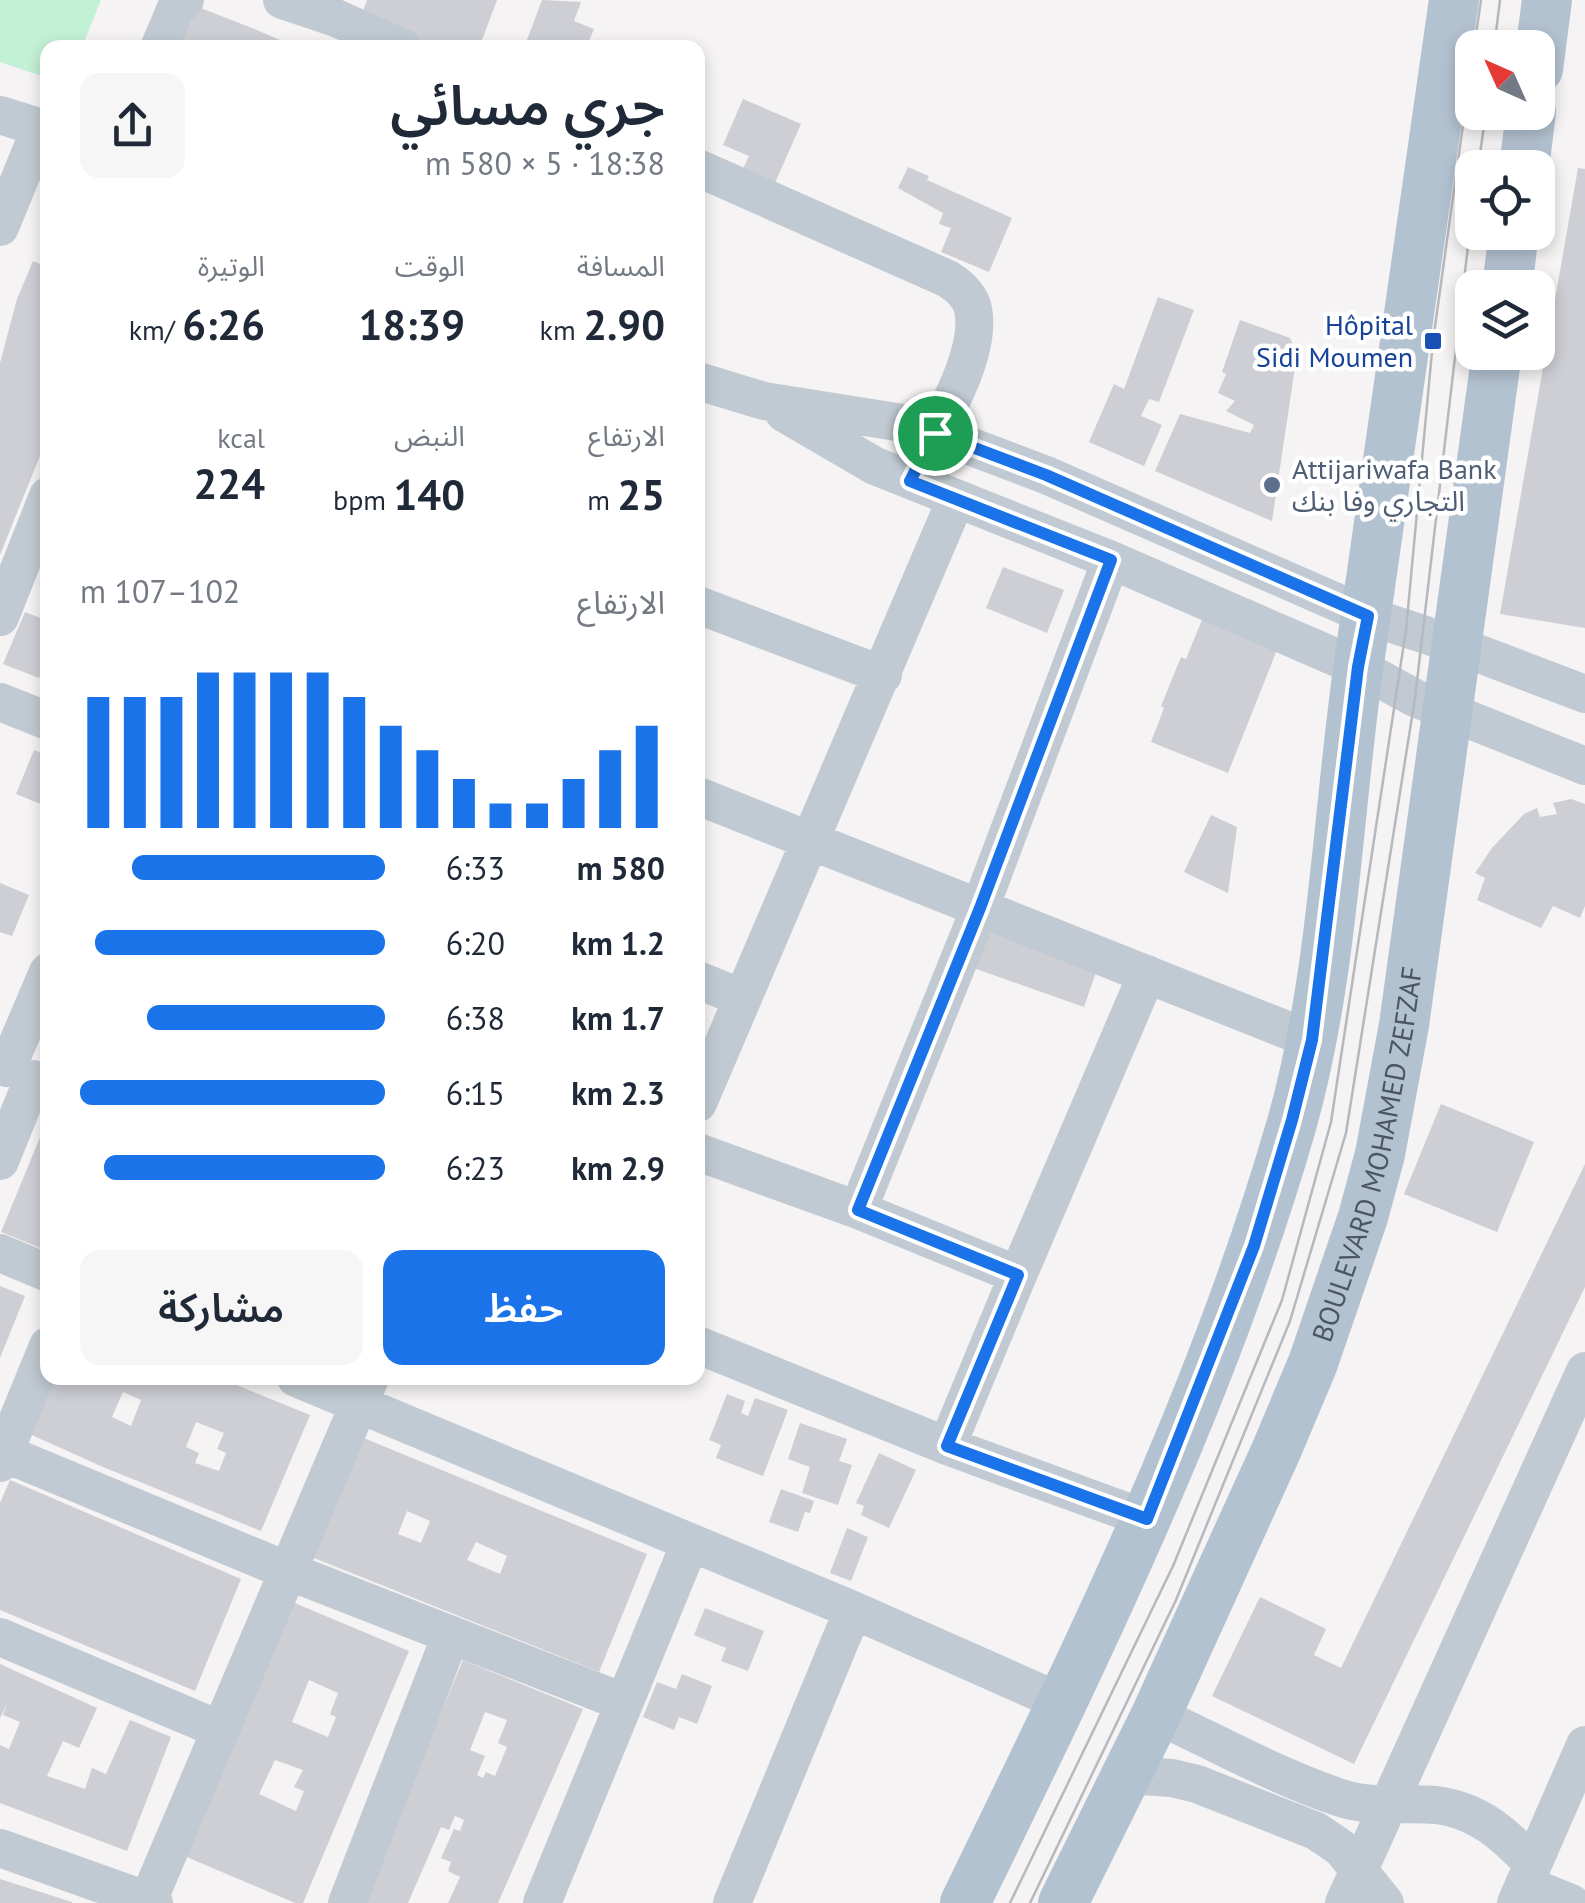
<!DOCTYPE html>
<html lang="ar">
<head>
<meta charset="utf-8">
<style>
	:root { --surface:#fff; --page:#f6f6f7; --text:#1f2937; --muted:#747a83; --accent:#1a73e8 }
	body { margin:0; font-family:"PT Sans","Noto Sans Arabic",sans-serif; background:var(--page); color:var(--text); direction:rtl; height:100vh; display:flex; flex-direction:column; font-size:38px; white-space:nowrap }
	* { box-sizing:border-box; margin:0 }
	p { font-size:32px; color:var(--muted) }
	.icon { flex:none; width:55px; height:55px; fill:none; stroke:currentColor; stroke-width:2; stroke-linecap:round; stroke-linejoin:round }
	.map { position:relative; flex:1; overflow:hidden; direction:ltr }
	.sheet { position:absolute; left:40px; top:40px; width:665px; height:1345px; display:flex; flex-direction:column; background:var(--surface); border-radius:20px; box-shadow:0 5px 15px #0003; direction:rtl }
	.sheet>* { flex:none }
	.needle { width:65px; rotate:315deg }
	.tools { position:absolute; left:1455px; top:30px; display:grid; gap:20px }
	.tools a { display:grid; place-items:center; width:100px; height:100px; border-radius:20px; background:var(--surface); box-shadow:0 5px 15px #0003; font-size:50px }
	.pin { position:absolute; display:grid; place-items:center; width:85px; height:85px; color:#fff; margin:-42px; border:5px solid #fff; border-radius:50%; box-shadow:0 2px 10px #0007 }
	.round { display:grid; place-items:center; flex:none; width:105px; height:105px; border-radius:20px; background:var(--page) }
	.summary { display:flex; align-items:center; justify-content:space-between; height:170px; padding:0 40px }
	h1 { font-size:55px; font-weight:600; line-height:75px }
	.stats { display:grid; grid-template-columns:repeat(3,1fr); gap:15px; height:170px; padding:10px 40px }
	.stats div { display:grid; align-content:center }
	.stats b { font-size:42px; font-weight:600 }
	.stats small { font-size:28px; font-weight:400 }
	.stats p { font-size:28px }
	.chart { height:280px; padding:20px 40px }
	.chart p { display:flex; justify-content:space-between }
	.chart svg { width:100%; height:180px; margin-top:10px; stroke:var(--accent); stroke-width:6 }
	.primary-button { display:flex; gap:20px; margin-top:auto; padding:20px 40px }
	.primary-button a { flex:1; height:115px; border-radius:20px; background:var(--accent); color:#fff; font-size:40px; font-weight:600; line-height:115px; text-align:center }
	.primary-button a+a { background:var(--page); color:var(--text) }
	ul { padding:0 40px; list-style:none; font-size:32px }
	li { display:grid; grid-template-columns:160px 120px 1fr; align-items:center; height:75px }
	li i { height:25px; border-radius:12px; background:var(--accent) }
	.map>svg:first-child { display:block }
</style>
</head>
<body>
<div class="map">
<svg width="1585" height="1903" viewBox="0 0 1585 1903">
	<rect width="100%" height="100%" fill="#f5f3f3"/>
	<path fill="#c3f1d5" d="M0,0H101L82,47L48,48L47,78L0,62Z"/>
	<path fill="#cdcfd5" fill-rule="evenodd" d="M367,0H497L479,48H439L361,16Z
		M542,0L581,2L574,21L594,29L586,48L557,45L556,48H524Z
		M193,5L252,28L298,48H176Z
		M743,99L801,124L774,185L742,171L749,156L723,145Z
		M908,167L929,176L927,180L1012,218L989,272L941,252L951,228L939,224L943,213L898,188Z
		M1578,168L1585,169V628L1500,614Z
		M33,261L48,267V436L0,555V363L17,299Z
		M1158,297L1194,310L1159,402L1149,399L1141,416L1162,425L1144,466L1089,442L1114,384L1124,389Z
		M1240,320L1290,338L1297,354L1272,521L1155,471L1180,414L1250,433L1254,425L1226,411L1235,401L1218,393L1226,374L1222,372Z
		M1003,567L1064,590L1047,633L986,608Z
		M1206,610L1281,640L1228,773L1151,742L1164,708L1161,706L1181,657L1186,659Z
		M25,612L48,621V657L39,678L3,664Z
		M34,750L48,755V807L16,794Z
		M1571,799L1585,804V906L1580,918L1553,906L1541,928L1477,900L1485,878L1475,873L1492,848L1524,814L1537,808L1540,817L1557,814L1553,803Z
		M1211,815L1237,827L1228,893L1184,872Z
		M0,883L29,895L12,936L0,932Z
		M976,927L1096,972L1084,1007L962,964Z
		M1441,1104L1534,1142L1497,1232L1404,1194Z
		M48,1118V1251L1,1232Z
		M1585,1164V1287L1354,1764L1212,1696L1260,1597L1326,1629L1314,1655L1341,1668Z
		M0,1286L25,1296L0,1358Z
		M49,1378H219L310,1415L261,1531L103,1467L25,1432ZM123,1392L141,1400L131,1426L112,1417ZM196,1422L224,1433L217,1449L226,1453L219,1471L195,1463L199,1453L186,1447Z
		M727,1394L745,1401L741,1413L748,1416L755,1398L788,1410L763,1476L716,1458L721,1445L709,1440Z
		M800,1423L847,1439L839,1461L852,1465L838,1505L802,1493L810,1467L788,1459Z
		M361,1437L647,1554L599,1672L309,1556ZM407,1511L430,1521L421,1543L398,1534ZM476,1542L507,1556L500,1574L467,1560Z
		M879,1453L916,1470L889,1528L861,1515L864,1506L856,1503Z
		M10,1480L241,1579L195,1691L0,1610V1503Z
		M781,1489L814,1501L810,1513L805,1512L798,1532L769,1522Z
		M847,1528L868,1537L851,1581L830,1573Z
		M290,1601L409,1651L303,1903H295L182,1855ZM309,1680L338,1693L330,1714L336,1717L328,1737L292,1722ZM275,1760L303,1770L294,1787L304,1791L296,1811L259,1794Z
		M705,1608L764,1631L748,1671L721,1661L726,1648L694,1635Z
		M463,1660L583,1709L498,1903H448L460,1877L448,1871L451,1862L441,1858L454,1829L460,1831L464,1820L455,1816L449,1830L441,1827L408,1903H362ZM485,1712L507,1720L498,1743L507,1747L495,1776L486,1772L483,1778L477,1775L485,1756L470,1750Z
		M0,1664L97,1708L79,1748L63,1741L47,1776L85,1789L92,1768L106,1774L130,1720L171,1737L127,1851L0,1803V1745L9,1749L20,1722L3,1715L7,1704L0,1718Z
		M682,1674L712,1686L697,1724L679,1717L674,1730L643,1717L657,1682L676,1689Z
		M0,1879L72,1902V1903H0Z"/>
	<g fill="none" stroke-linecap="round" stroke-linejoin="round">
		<path stroke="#c1cad2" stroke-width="38" d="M282,0L336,18L403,48
			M159,48L175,10L185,0
			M0,115L48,130
			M698,168L948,279C959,286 970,295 973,309C982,351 944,416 925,452
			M0,227L41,127
			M698,381L764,401L903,423L935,433L1046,475L1368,616L1456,645L1585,694
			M784,413L875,466L1111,560L1358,667L1415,698L1585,766
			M698,605L883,675
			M0,617L48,496
			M0,702L48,721
			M698,796L1312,1040
			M698,980L742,998
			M7,1068L48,972
			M698,1103L956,499
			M698,1152L858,1210L1018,1275L947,1446
			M0,1161L33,1079
			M858,1210L980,908L1111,560
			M0,1253L48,1273
			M1018,1275L1147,974
			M698,1345L947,1446L1147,1519
			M296,1378L853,1610L1063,1703
			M4,1453L288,1571L623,1702
			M0,1463L48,1346
			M0,1637L221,1730
			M1156,1715C1216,1742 1275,1776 1338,1797C1372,1809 1402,1802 1436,1805C1478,1810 1504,1834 1532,1863
			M1125,1775L1172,1778L1197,1784L1316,1831L1341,1848L1385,1903
			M0,1848L154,1903
			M1524,1884L1571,1903
			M148,1901L370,1378
			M347,1903L451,1635
			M542,1903L690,1543
			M732,1903L853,1610
			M1344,1903L1585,1371
			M1516,1903L1585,1745"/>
		<g stroke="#b3c2d1" stroke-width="50">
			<path d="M1538,69L1547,0"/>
			<path d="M1524,168L1531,112"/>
			<path d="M1507,288L1514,232"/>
			<path d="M965,1903C1088,1650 1214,1395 1292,1123C1333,977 1337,821 1358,670C1388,447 1423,224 1454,0"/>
			<path id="s1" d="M1063,1903L1156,1715L1276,1451L1313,1363L1363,1217L1380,1154L1404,1025L1497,352"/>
		</g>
		<path stroke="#b5b8bd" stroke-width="2.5" d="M1474,48L1481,0
			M1494,48L1500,0
			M1478,168L1486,112
			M1010,1903L1173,1566L1282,1300L1331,1122L1406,630L1433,341L1472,60
			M1030,1903L1176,1600L1290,1321L1346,1133L1415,698L1472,212"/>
	</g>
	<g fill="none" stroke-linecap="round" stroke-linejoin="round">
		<g stroke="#fff" stroke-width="20">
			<path id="route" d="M935,433L1046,475L1368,616L1358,667L1312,1040L1292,1120L1254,1246L1147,1519L947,1446L1018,1275L858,1210L980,908L1111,560L910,481Z"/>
		</g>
		<use href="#route" stroke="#1a73e8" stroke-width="12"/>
	</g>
	<rect fill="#1a4fb4" stroke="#fff" stroke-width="4" x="1423" y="331" width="20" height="20" rx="5"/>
	<circle fill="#5c6f8a" stroke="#fff" stroke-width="4" cx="1272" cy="485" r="10"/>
	<g text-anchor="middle" stroke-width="9" stroke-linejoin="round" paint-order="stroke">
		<g font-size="28" fill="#164399" stroke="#fff" text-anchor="end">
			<text x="1413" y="335">Hôpital<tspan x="1413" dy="32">Sidi Moumen</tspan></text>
		</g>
		<g font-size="28" fill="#4e5e75" stroke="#fff" text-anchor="start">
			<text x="1292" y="479">Attijariwafa Bank<tspan x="1292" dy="32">التجاري وفا بنك</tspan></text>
		</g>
		<g font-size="28" fill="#4a5661" stroke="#fff">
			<text dy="10" stroke="none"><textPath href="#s1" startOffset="812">BOULEVARD MOHAMED ZEFZAF</textPath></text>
		</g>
	</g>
</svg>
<div class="tools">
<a><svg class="needle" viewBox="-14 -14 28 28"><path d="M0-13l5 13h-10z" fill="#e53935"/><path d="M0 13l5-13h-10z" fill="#747a83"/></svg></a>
<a><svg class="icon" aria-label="locate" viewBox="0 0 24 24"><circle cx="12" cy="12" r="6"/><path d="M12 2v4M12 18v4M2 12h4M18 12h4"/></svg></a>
<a><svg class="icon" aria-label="layers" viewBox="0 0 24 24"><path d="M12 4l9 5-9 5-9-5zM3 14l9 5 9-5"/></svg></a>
</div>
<div class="pin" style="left:935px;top:433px;background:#1e9e55"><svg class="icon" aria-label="arrive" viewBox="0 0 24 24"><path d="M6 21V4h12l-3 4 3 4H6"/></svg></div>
<section class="sheet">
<div class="summary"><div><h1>جري مسائي</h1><p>18:38 · 5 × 580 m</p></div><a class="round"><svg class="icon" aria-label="share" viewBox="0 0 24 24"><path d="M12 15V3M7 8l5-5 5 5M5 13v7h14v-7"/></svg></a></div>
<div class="stats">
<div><p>المسافة</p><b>2.90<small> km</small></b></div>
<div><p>الوقت</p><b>18:39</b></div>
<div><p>الوتيرة</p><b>6:26<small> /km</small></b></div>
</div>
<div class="stats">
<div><p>الارتفاع</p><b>25<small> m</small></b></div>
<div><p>النبض</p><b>140<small> bpm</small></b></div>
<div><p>kcal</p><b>224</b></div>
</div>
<div class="chart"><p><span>الارتفاع</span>102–107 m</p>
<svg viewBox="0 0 160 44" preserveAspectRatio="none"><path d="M5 44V12M15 44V12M25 44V12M35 44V6M45 44V6M55 44V6M65 44V6M75 44V12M85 44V19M95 44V25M105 44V32M115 44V38M125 44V38M135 44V32M145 44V25M155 44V19"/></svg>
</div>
<ul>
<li><b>580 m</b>6:33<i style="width:83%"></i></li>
<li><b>1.2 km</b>6:20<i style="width:95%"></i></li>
<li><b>1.7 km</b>6:38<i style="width:78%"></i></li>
<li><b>2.3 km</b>6:15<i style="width:100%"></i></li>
<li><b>2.9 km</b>6:23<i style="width:92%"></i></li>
</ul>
<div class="primary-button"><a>حفظ</a><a>مشاركة</a></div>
</section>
</div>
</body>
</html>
